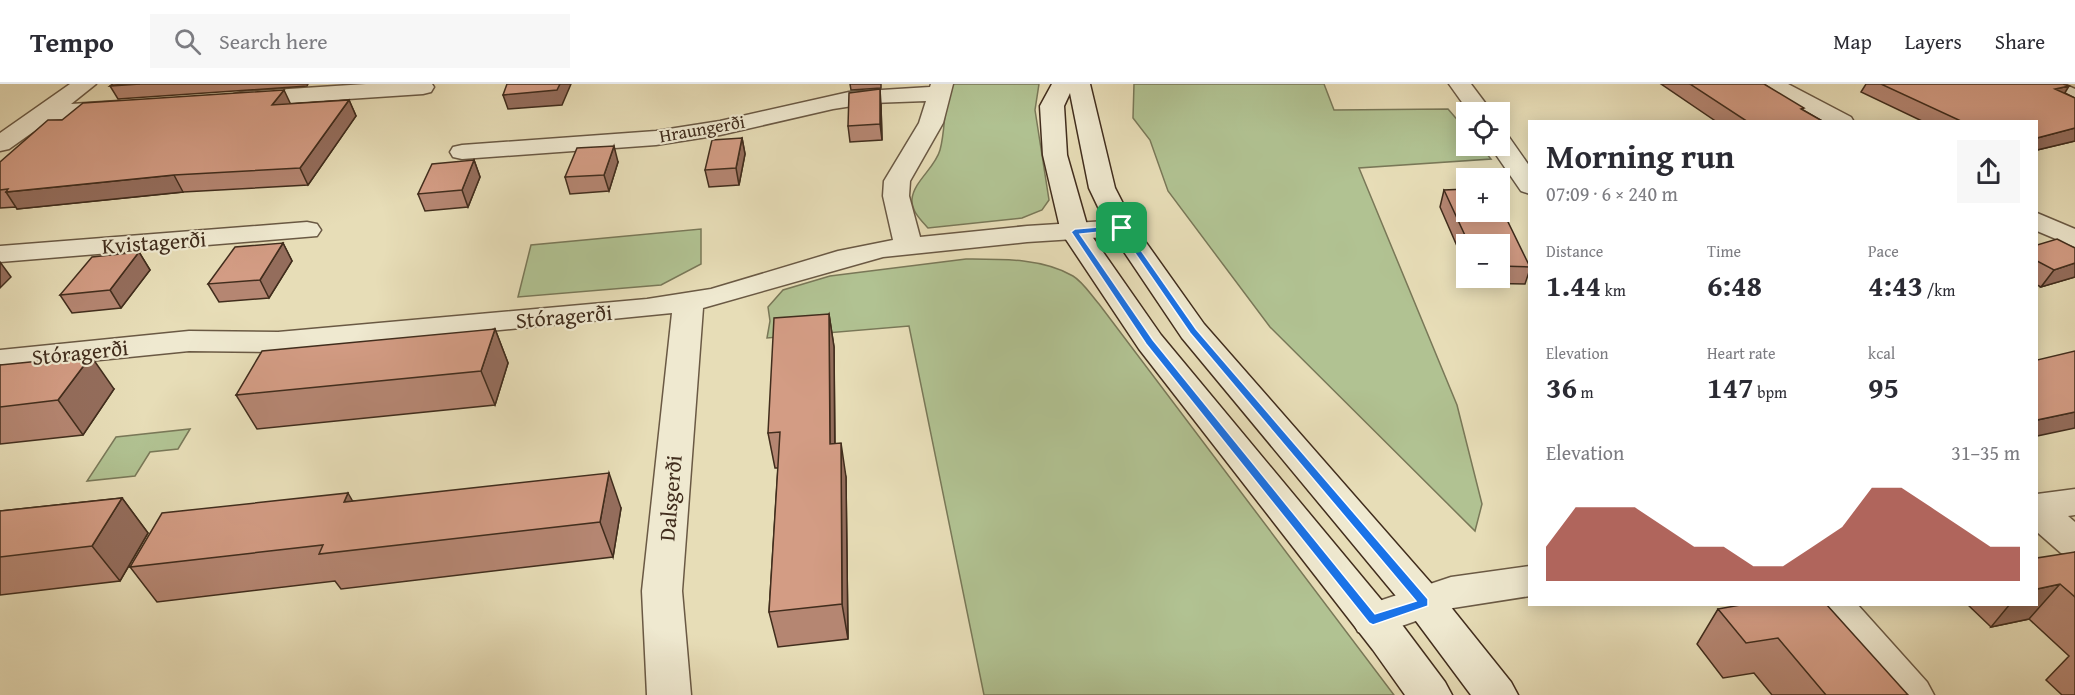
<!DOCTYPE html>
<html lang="en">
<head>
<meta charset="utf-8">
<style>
	:root { --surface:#fff; --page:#f7f7f7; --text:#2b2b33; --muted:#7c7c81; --line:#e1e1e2; --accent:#8f2418 }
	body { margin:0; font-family:"Gentium Book Plus",serif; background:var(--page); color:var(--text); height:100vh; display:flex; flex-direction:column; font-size:22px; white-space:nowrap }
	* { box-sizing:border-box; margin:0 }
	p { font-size:20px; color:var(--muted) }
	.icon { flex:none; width:33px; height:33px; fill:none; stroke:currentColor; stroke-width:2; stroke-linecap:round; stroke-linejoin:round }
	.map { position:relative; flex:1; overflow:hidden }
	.panel { position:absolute; left:1528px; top:36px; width:510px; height:486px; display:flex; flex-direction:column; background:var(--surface); border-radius:0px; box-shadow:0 3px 15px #0003 }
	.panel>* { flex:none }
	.buttons { position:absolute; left:1456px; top:18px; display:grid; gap:12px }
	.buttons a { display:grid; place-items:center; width:54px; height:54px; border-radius:0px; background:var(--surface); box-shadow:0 3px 15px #0003; font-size:30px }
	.pin { position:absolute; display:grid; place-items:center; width:51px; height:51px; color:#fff; margin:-26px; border-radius:12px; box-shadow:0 3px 9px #0006 }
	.round { display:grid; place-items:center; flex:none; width:63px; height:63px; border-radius:0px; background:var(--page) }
	.headline { display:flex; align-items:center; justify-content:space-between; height:102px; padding:0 18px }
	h1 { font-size:33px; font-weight:700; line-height:45px }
	.figures { display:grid; grid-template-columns:repeat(3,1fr); gap:9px; height:102px; padding:6px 18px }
	.figures div { display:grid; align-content:center }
	.figures b { font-size:30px; font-weight:700 }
	.figures small { font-size:16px; font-weight:400 }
	.figures p { font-size:16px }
	.chart { height:168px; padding:12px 18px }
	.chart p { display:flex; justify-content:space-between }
	.chart svg { width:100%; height:108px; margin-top:6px; fill:var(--accent); opacity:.7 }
	header { display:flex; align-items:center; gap:36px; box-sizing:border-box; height:84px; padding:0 30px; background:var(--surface); border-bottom:2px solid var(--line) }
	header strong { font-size:28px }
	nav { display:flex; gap:33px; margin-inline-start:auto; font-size:21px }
	.search { width:420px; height:54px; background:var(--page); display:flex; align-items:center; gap:15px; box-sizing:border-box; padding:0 21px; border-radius:0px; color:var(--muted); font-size:22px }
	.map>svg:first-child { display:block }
</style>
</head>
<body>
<header>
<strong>Tempo</strong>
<div class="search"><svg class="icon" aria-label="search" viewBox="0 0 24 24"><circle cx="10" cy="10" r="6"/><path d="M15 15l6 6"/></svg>Search here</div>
<nav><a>Map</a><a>Layers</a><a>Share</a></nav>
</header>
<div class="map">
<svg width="2075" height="611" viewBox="0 0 2075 611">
	<rect width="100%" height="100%" fill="#e7ddb7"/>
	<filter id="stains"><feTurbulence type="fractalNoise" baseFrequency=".00333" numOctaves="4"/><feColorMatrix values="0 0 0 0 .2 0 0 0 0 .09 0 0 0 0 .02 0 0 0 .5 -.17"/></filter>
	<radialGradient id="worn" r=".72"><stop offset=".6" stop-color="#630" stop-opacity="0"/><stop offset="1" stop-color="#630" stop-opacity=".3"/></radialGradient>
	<path fill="#b1c292" stroke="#797858" stroke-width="1.5" d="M951,0H1039L1035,26L1049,116L1042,126L1022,134L928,144C921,136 911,127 912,115C914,97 935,84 940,66C946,44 943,21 951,0Z
		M1134,0H1324L1334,26L1448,25L1467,47V62H1480L1491,75L1359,84L1457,321L1482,420L1475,447L1270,243L1168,107L1150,56L1133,34Z
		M701,145V180L661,201L518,213L531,161Z
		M966,175C1000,175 1042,174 1073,192C1083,198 1091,211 1099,220L1394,611H984L909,242L767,254L770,237L768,223L783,206L830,192Z
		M190,345L178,365L150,368L135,392L87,397L116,353Z"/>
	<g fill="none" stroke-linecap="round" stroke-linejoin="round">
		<g stroke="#6a5944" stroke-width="3">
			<path id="street" d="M70,0H96L71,20L119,17L127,19L131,24L127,29L119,31L50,36L9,65L0,67V49Z
				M366,0H432L434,3L431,8L423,10L242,22L234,20L231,15L234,10L242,8Z
				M931,0H953L943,39L910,97L909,112L920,153L1027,142L1122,136L1132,138L1136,144L1132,150L1122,152L1027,158L883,173L703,224L682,507L691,611H647L642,507L672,229L278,268L189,267L0,286V266L189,247L278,248L647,215L711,205L838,167L893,156L883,112L884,97L919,39L926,17L872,19L833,25L720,51L656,61L462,75L453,73L450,68L453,63L462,61L656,47L720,37L849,8L930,3Z
				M1449,0H1471L1492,28H1469Z
				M1760,0H1788L1851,33L1854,38H1824L1763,5Z
				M2034,0H2064L2075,5V20L2037,5Z
				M1500,51L1509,53L1530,83V110L1521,107L1490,62H1500Z
				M2037,129L2075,145V163L2037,147Z
				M307,138L317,140L321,146L317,152L0,178V162Z
				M2075,405V431L2068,432L2075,438V473L2061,469L2037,448V410Z
				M1530,482V512L1453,524L1373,552L1358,548L1352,536L1358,524L1451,493Z
				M1812,520H1857L1927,598L1934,611H1885L1818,531Z"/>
		</g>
		<g stroke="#412d1d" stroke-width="3">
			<path id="secondary" d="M1052,0H1090L1115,104L1135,143L1204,240L1438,507L1511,598L1518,611H1471L1410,529L1182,254L1108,144L1089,104L1070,9L1064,22L1067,71L1089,148L1161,251L1403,542L1445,598L1452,611H1405L1373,566L1139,265L1061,148L1043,71L1040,22Z"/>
		</g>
		<use href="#street" fill="#efe9d0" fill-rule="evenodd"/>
		<use href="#secondary" fill="#efe9d0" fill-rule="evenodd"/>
	</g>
	<path fill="#b58672" stroke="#412d1d" stroke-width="1.5" d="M113,0H308L307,2L118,15L110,2Z
		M850,0H881V4L851,6Z
		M1661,0H1764L1803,26L1824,38H1717Z
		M1866,0H2063L2065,9L2075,14V57L2037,66V38H1924L1861,8Z
		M349,16L356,32L308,101L183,108L17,125L16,123L0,124V78L291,20Z
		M881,21L882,56L850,58L848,42Z
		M742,54L745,70L739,101L709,103L705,86Z
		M474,76L480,93L468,123L425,127L418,110Z
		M618,78L609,107L570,110L565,93Z
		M1444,106L1530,181V185L1525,200L1473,199L1471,194H1500V160H1467V185L1440,123Z
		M283,159L292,177L269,214L219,218L208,200Z
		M2037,161L2075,164V193L2041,203L2037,201Z
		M139,168L150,186L121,224L72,229L60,211Z
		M829,230L834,263L835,359L846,393L848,555L778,563L769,528L778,384H775L768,349Z
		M495,245L508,279L495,321L257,345L236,311Z
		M0,281L114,305L83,351L0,360Z
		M122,414L148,449L120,497L0,511V427Z
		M353,417L621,424L613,473L341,505L335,497L157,518L130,483Z
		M2075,468V611H2062L2046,596L2069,572L2029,535L1991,543L1967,520H2037Z
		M1718,525L1908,611H1772L1754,589L1723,594L1697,560Z"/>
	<path fill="#946d5c" stroke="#412d1d" stroke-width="1.5" d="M560,0H571L562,21L508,25L503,11Z
		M2069,2L2060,17L2055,5Z
		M880,5L881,21L882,56L880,40Z
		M284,6L291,21H272Z
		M349,16L356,32L308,101L300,84Z
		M2075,44V57L2037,66V54Z
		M742,54L745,70L739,101L736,84Z
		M614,62L618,78L609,107L604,91Z
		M474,76L480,93L468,123L462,106Z
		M174,91L183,108L17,125L6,108Z
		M283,159L292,177L269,214L260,196Z
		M139,168L150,186L121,224L110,206Z
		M0,178L11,193L0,204Z
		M2075,179V193L2041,203L2054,186Z
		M829,230L834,263L835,394L830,360Z
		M495,245L508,279L495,321L481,287Z
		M91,272L114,305L83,351L58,316Z
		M2075,328V344L2037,352V336Z
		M841,359L846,393L848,555L842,520Z
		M609,389L621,424L613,473L600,438Z
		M348,409L368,444L344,418Z
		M122,414L148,449L120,497L92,462Z
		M2060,500L2029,535L1991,543L2010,520H2037V505Z"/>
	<path fill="#d39c84" stroke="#412d1d" stroke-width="1.5" d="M113,0H140L110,2Z
		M507,0H560L557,6L503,11Z
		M1690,0H1764L1804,24L1801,25L1824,38H1748Z
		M1881,0H2063L2069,2L2055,5L2075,14V44L2037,54V38H1963Z
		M880,5V40L848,42L849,9Z
		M284,6L272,21L349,16L300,84L174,91L6,108L8,105L0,106V78L48,36H62L83,19Z
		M742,54L736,84L705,86L712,56Z
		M614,62L604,91L565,93L577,64Z
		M474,76L462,106L418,110L432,80Z
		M1467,105V128H1500V126L1507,136L1530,183L1500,182V160H1469L1444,106Z
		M2057,155L2075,164V179L2054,186L2037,177V161Z
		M283,159L260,196L208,200L235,163Z
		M139,168L110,206L60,211L92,173Z
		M829,230L830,360L841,359L842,520L769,528L780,348L768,349L774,234Z
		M495,245L481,287L236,311L262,267Z
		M2075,267V328L2037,336V276Z
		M91,272L58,316L0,323V281Z
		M609,389L600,438L319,470L323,461L130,483L162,429L348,409L344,418Z
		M122,414L92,462L0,473V427Z
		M2075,468V513L2060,500L2037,505V474Z
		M1746,520H1826L1908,611H1826L1778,554L1746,559L1718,525Z"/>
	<path fill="#1a73e8" stroke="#fff" stroke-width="1.5" fill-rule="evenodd" d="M1122,141L1124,142L1196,245L1428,515V522L1373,541L1369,539L1146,260L1071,148L1075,145ZM1119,146L1190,249L1416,517L1375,530L1153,256L1080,150Z"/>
	<g text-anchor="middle" stroke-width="4.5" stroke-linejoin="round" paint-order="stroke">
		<g font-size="18" fill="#412d1d" stroke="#efe9d0">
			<text transform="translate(702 45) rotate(-10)" y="6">Hraungerði</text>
		</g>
		<g font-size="22" fill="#412d1d" stroke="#efe9d0">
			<text transform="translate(154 158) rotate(-4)" y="8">Kvistagerði</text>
			<text transform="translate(564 232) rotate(-5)" y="8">Stóragerði</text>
			<text transform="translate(80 268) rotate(-6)" y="8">Stóragerði</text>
			<text transform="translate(670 414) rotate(-85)" y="8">Dalsgerði</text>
		</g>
	</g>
	<rect width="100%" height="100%" filter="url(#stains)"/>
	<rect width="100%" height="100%" fill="url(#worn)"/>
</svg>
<div class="buttons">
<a><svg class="icon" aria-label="locate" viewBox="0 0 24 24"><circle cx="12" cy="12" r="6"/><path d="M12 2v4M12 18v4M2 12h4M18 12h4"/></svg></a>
<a>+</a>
<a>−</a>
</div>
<div class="pin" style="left:1122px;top:144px;background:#1e9e55"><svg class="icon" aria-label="arrive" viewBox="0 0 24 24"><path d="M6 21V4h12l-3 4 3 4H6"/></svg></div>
<section class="panel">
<div class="headline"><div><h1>Morning run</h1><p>07:09 · 6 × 240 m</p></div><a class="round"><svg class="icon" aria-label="share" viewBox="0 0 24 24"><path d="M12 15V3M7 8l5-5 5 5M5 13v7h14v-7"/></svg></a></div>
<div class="figures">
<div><p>Distance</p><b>1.44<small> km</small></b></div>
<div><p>Time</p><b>6:48</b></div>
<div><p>Pace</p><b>4:43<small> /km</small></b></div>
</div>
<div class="figures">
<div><p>Elevation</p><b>36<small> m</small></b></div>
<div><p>Heart rate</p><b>147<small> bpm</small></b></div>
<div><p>kcal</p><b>95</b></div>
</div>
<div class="chart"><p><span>Elevation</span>31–35 m</p>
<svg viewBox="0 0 160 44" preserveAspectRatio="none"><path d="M0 44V30L10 14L20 14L30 14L40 22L50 30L60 30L70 38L80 38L90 30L100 22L110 6L120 6L130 14L140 22L150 30L160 30V44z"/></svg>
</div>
</section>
</div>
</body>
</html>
